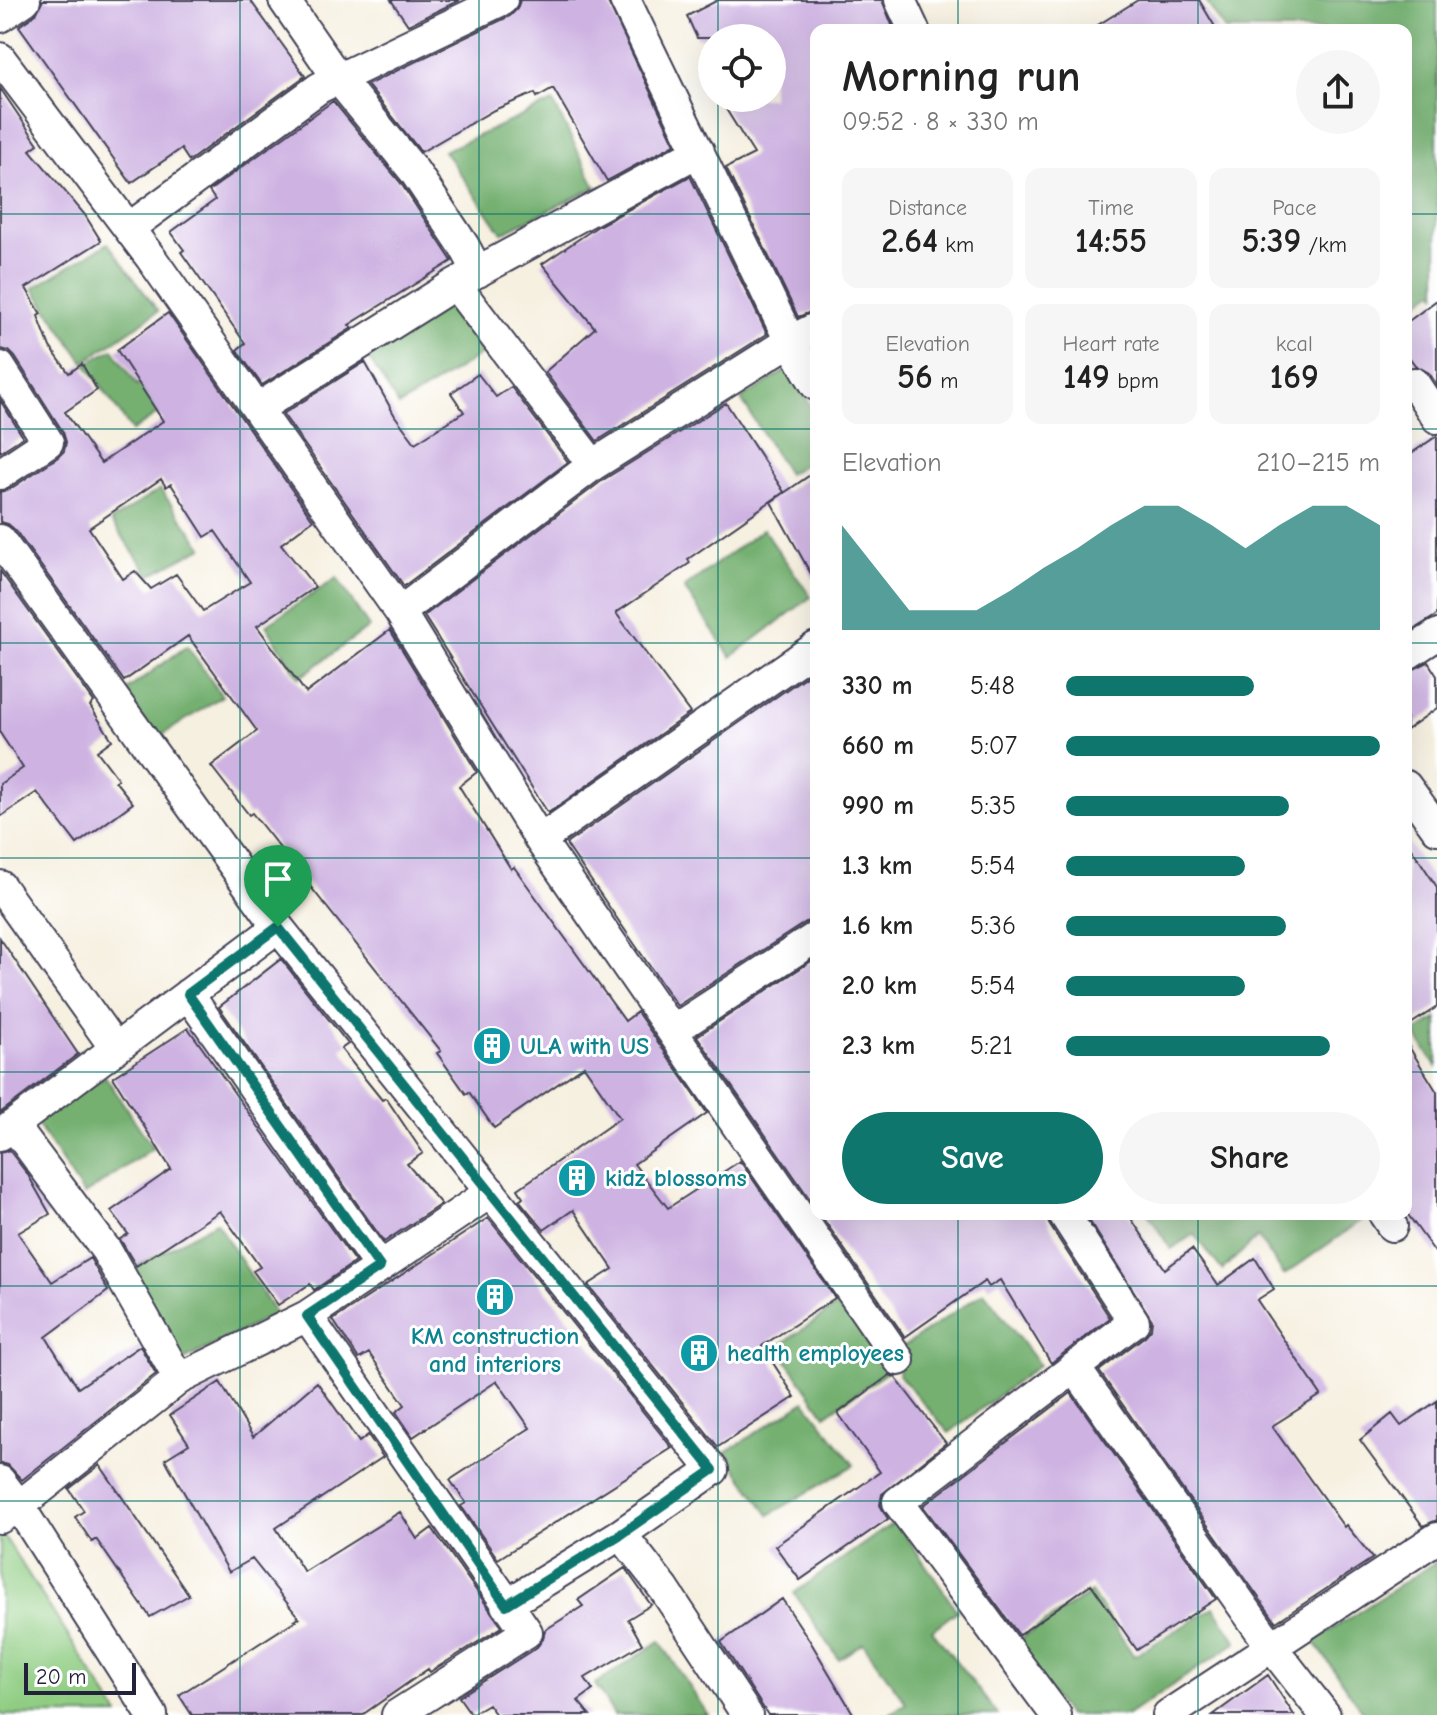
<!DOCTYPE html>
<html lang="en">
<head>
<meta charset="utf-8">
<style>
	:root { --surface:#fff; --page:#f6f6f6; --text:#222; --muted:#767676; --accent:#0f766e }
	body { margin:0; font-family:"Comic Neue",sans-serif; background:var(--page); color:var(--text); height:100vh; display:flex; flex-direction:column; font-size:30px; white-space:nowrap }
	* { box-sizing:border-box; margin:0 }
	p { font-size:26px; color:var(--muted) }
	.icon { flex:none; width:44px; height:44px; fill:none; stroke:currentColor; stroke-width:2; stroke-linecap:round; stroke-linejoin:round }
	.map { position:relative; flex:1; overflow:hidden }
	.side { position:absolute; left:810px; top:24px; width:602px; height:1196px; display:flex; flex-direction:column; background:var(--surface); border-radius:16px; box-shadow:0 8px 32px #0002 }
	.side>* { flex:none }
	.buttons { position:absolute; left:698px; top:24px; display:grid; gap:16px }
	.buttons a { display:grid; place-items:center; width:88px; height:88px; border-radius:50%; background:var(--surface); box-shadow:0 8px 32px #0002; font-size:40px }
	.scale { position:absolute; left:24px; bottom:20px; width:112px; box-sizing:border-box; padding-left:8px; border:4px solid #22223b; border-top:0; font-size:22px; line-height:28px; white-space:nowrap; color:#22223b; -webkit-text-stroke:6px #fff; paint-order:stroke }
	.pin { position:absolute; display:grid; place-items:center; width:68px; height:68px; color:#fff; margin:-82px -34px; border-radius:50% 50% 50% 0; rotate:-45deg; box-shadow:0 0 8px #0007 }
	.pin .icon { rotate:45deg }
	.round { display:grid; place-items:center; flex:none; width:84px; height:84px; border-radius:42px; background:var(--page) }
	.overview { display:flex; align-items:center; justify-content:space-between; height:136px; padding:0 32px }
	h1 { font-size:44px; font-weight:800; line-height:60px }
	.metrics { display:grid; grid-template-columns:repeat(3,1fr); gap:12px; height:136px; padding:8px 32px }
	.metrics div { display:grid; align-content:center; border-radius:16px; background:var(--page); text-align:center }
	.metrics b { font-size:34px; font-weight:800 }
	.metrics small { font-size:22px; font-weight:400 }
	.metrics p { font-size:22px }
	.chart { height:224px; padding:16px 32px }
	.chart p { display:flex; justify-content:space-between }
	.chart svg { width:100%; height:144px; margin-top:8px; fill:var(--accent); opacity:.7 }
	.cta { display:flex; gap:16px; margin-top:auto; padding:16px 32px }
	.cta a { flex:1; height:92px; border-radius:48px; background:var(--accent); color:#fff; font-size:32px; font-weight:800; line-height:92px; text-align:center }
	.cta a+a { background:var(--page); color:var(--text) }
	ul { padding:0 32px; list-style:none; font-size:26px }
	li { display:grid; grid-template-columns:128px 96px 1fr; align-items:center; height:60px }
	li i { height:20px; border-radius:10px; background:var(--accent) }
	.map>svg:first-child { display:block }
</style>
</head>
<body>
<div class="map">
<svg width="1437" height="1715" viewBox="0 0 1437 1715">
	<rect width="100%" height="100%" fill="#fff"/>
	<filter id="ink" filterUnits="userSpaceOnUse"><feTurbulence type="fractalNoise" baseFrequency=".0125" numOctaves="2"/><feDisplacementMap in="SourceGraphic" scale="16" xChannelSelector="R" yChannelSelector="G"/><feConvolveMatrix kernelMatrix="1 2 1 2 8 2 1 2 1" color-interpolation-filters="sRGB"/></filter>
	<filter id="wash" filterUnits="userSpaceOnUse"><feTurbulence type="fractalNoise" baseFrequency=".006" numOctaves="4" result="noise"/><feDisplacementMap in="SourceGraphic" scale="32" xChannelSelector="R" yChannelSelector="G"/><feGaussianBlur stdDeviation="1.8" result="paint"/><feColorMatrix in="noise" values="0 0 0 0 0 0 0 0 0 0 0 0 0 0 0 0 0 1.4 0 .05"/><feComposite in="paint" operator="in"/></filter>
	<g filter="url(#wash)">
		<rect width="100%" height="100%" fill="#f6f0e0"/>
		<path fill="#90cd83" stroke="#59785f" stroke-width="2" d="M0,1530L119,1715H3L0,1710Z"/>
		<path fill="#74b071" stroke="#4b6956" stroke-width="2" d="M1205,0H1437V294L1434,291L1406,311V30H1225Z
			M553,102L596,187L502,233L444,151Z
			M108,243L158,311L84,362L33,288Z
			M452,299L485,352L399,406L363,349Z
			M113,349L137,385L187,352L205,382L132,431L86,364Z
			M788,369L816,413V457L788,474L741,399Z
			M160,489L203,547L150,575L111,521Z
			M763,529L811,597L731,657L684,588Z
			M337,578L369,627L299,678L266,625Z
			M187,646L222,696L158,738L123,693Z
			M1437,1018V1067L1415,1034Z
			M105,1076L153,1148L84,1195L35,1121Z
			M1148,1214H1362L1365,1218L1284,1275L1258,1237L1222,1270L1194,1234L1171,1249Z
			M216,1222L276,1314L182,1361L132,1269Z
			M984,1292L1039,1365L949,1433L898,1374L903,1347Z
			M850,1297L897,1365L825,1415L777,1347Z
			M805,1401L854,1465L769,1515L725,1453Z
			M896,1521L957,1611L932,1630L998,1715H888L906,1703L863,1643L839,1659L794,1593Z
			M1437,1561V1715H1365L1314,1641Z
			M1091,1592L1134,1656L1214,1607L1237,1642L1128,1715H1067L1013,1644Z
			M660,1641L708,1715H614L595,1684Z"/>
		<g id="blocks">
			<path fill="#ceb2e2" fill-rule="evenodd" d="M43,0H250L305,76L189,161L181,149L131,183L19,26L36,14Z
				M391,0H460L408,25Z
				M520,0H607L675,144L607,181L553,88L537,97L535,93L494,110L421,152L367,85L510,16L517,9Z
				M718,0H882L894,30H816V310L798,317L726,168L754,154L719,98H772V38H697L687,16Z
				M1138,0H1199L1217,30H1090Z
				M0,88L38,144L30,150L85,215L101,241L26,288L41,314L38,316L50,347L69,373L82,364L97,390L65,412L101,463L163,421L117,350L168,313L313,520L281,544L315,587L257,626L306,693L390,630L477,772L459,786L511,869L514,867L625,1021L637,1012L707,1113L634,1164L668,1208L740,1161L835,1298L762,1346L795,1397L718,1447L588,1285L613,1269L573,1210L544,1230L519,1200L523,1197L518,1189L620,1118L584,1066L494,1128L469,1092L466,1094L437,1053L441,1051L252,813L249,815L211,766L257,731L188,636L124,681L15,530L8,524L0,522V492L10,489L58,457L64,451L66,442L63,432L15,357L9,351L0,349ZM161,479L166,487L171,484L205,537L215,531L250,582L203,611L176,574L151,589L135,571L123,579L89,528Z
				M333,101L400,182L452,261L349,325L352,328L262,385L237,350L245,343L181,252L184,250L171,232L215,200L209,191Z
				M690,176L767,334L597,441L545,372L595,328L542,264L598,226Z
				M1437,300V385L1429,373L1415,365L1406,353V323Z
				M365,362L395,416L415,443L464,412L451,393L478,374L496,397L511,387L568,462L404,586L283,414Z
				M0,400L23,437L0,452Z
				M726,403L784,492L688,559L690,563L616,613L690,713L548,813L424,616L603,480Z
				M1437,436V615L1406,634V457Z
				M816,471V583L771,502Z
				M0,571L94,702L90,706L112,740L97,751L118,779L115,781L133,803L77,844L37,792L0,817V784L23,768L0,733Z
				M1428,662L1437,676V708L1406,730V673Z
				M816,669V919L806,922L677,1006L566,844Z
				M1406,840L1437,887V1007L1406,1027Z
				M0,938L78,1054L0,1113Z
				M816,958V1208L697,1036Z
				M281,959L348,1044L341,1049L382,1100L386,1098L423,1153L407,1164L441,1204L384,1242L219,1007Z
				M188,1028L355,1262L314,1290L310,1284L278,1305L253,1271L260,1267L220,1211L136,1266L120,1239L128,1234L111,1211L171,1169L113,1077Z
				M1406,1042L1437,1092V1255L1406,1212Z
				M9,1150L28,1175L50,1214L18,1233L52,1282L90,1258L108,1291L46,1337L78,1388L140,1346L156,1374L22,1480L8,1465L0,1463V1153Z
				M820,1214H1046L1049,1224L1110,1318L1051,1363L1000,1280L989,1287L985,1281L905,1337Z
				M1085,1214H1128L1165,1269L1192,1249L1218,1285L1255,1258L1274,1289L1257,1300L1321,1395L1272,1426L1344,1527L1346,1525L1373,1558L1276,1622L1099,1371L1145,1336L1151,1329L1152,1320Z
				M488,1218L672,1448L498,1559L461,1506L466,1503L450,1480L530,1428L497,1381L413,1437L396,1412L405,1405L369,1353L359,1359L333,1320Z
				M890,1375L895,1377L946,1443L882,1494L880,1505L888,1519L800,1580L775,1546L880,1472L838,1413Z
				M220,1382L253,1437L317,1382L359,1442L368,1435L383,1457L276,1528L304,1572L400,1512L417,1539L432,1528L502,1627L430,1672L428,1669L362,1715H192L179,1695L299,1618L252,1559L229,1572L165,1459L189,1444L170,1415Z
				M1071,1393L1216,1599L1137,1650L1091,1584L1019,1635L923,1506Z
				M1437,1401V1520L1423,1526L1360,1440L1392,1414L1401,1426Z
				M100,1465L189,1595L150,1617L96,1539L92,1542L75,1517L84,1511L69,1489Z
				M625,1568L651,1605L628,1619L642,1644L585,1678L593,1690L578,1701L590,1715H496L488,1704L471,1714L459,1697L537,1647L543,1639L545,1630L583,1606L578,1600Z
				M782,1599L810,1641L854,1715H768L721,1642Z
				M1268,1675L1294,1715H1213Z"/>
		</g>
	</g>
	<g filter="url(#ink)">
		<use href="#blocks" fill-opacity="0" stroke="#424154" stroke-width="2"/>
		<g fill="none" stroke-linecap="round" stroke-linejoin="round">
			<g stroke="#424154" stroke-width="34">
				<path id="minor" d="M284,0L337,77L414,171L464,246L478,272
					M625,0L790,341L816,385
					M900,0L914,30
					M0,17L25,0
					M0,58L151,258L400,612L540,840L899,1360
					M129,228L319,88L502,0
					M455,284L593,465
					M0,367L48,442L0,474
					M1414,383L1437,418
					M257,409L455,284L699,151
					M0,540L278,927L0,1135
					M400,612L593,465L790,341L816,328
					M1406,655L1437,635
					M1406,786L1437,829
					M540,840L816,647
					M0,886L115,1048
					M278,927L713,1470L621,1534L664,1589L747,1715
					M188,994L380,1267
					M672,1031L816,937
					M13,1125L106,1250L179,1379
					M1384,1214L1392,1226
					M307,1316L527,1632L397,1715
					M1075,1368L1271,1646L1325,1715
					M0,1481L19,1506L152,1715
					M0,1518L19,1506L179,1379L307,1316L491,1192
					M506,1605L621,1534
					M1056,1715L898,1502L1134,1322L1064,1214
					M1168,1715L1437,1538"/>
			</g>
			<use href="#minor" stroke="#fff" stroke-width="30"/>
		</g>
	</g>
	<g fill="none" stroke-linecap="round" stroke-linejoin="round" filter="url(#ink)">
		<g stroke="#fff" stroke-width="16">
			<path id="route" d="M278,927L713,1470L621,1534L506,1605L307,1316L380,1267L188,994Z"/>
		</g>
		<use href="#route" stroke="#0f766e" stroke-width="10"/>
	</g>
	<path fill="none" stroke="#0f766e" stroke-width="2" stroke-opacity="0.55" d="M240,0V1715M479,0V1715M718,0V38M958,0V30M1198,0V30M718,98V1715M0,214H816M1406,214H1437M0,429H816M1406,429H1437M0,643H816M1406,643H1437M0,858H816M1406,858H1437M0,1072H816M1406,1072H1437M958,1214V1715M1198,1214V1715M0,1286H1437M0,1501H1437"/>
	<defs>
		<g id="building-disc" transform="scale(2)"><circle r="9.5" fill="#0f9aa8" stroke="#fff"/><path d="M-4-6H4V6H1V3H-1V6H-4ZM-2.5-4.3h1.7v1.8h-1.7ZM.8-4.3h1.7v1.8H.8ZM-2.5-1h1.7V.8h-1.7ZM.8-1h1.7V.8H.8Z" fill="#fff"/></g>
	</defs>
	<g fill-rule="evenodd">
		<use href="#building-disc" x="492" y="1046"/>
		<use href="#building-disc" x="577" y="1178"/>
		<use href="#building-disc" x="495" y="1297"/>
		<use href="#building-disc" x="699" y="1353"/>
	</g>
	<g text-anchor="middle" stroke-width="6" stroke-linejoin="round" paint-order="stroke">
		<g font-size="24" font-weight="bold" fill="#0d838f" stroke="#fff" text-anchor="start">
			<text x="520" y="1054">ULA with US</text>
			<text x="605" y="1186">kidz blossoms</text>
			<text x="495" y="1344" text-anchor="middle">KM construction<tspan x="495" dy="28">and interiors</tspan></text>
			<text x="727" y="1361">health employees</text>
		</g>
	</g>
</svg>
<div class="buttons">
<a><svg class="icon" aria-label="locate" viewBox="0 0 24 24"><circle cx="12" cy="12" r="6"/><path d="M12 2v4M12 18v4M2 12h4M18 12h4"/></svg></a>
</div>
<div class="scale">20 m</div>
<div class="pin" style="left:278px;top:927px;background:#1e9e55"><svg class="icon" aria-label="arrive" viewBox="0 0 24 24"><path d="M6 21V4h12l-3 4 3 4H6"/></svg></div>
<section class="side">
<div class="overview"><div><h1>Morning run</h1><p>09:52 · 8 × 330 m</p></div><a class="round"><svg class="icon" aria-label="share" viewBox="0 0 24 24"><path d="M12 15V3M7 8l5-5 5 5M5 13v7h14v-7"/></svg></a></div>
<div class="metrics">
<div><p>Distance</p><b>2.64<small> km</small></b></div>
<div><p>Time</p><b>14:55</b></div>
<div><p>Pace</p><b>5:39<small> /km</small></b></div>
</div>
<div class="metrics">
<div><p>Elevation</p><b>56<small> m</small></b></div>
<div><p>Heart rate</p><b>149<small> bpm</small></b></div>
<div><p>kcal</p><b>169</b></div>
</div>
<div class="chart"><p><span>Elevation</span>210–215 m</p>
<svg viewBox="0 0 160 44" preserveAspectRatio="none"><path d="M0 44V12L10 25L20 38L30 38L40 38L50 32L60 25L70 19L80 12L90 6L100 6L110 12L120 19L130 12L140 6L150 6L160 12V44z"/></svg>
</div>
<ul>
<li><b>330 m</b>5:48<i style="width:60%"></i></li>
<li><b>660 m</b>5:07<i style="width:100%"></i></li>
<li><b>990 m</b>5:35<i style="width:71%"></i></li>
<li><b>1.3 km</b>5:54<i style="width:57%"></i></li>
<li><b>1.6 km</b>5:36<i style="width:70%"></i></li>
<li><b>2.0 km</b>5:54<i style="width:57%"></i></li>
<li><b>2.3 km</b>5:21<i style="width:84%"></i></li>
</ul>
<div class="cta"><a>Save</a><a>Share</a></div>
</section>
</div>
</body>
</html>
